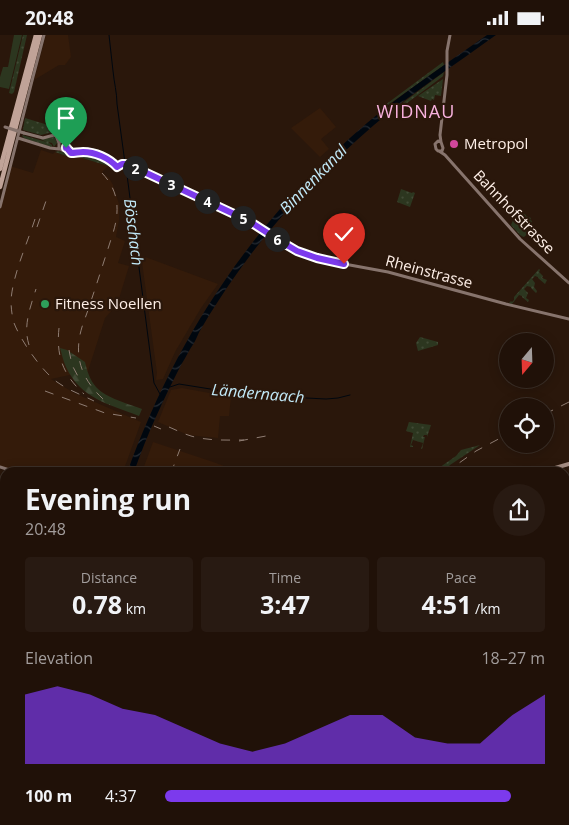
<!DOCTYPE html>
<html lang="en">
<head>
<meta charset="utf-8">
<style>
	:root { --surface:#201108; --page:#281a12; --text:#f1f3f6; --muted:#a29d9c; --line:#3d3129; --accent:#7c3aed }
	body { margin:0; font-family:"Open Sans",sans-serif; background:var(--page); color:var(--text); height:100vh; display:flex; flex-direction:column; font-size:19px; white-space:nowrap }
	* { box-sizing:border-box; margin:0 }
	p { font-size:16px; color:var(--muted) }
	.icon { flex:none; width:28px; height:28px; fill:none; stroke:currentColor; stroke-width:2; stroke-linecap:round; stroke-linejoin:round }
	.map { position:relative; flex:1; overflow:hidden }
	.side { position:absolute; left:0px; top:432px; width:570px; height:358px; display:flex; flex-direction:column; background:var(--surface); border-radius:15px 15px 0 0; box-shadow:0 2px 12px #0003,0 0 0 1px var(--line) }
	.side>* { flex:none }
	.needle { width:32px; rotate:199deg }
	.fabs { position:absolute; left:499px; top:298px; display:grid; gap:10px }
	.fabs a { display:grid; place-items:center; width:55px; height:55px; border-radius:50%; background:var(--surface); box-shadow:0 2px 12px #0003,0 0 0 1px var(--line); font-size:25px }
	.pin { position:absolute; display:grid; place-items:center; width:42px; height:42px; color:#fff; margin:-51px -21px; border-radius:50% 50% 50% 0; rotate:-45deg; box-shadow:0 0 5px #0007 }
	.pin .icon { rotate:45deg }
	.km { position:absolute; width:25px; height:25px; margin:-12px; border-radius:50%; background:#222; color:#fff; font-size:14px; line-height:25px; text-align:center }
	.round { display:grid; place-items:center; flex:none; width:52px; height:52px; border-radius:26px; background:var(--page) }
	.head { display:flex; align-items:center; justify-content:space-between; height:85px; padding:0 25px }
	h1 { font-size:28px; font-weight:700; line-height:38px }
	.figures { display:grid; grid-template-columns:repeat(3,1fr); gap:8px; height:85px; padding:5px 25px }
	.figures div { display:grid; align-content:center; border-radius:5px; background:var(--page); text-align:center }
	.figures b { font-size:25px; font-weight:700 }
	.figures small { font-size:14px; font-weight:400 }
	.figures p { font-size:14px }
	.chart { height:140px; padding:10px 25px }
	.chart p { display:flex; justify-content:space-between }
	.chart svg { width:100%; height:90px; margin-top:5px; fill:var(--accent); opacity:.7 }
	ul { padding:0 25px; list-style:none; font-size:16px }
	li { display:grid; grid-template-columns:80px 60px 1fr; align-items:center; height:38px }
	li i { height:12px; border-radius:6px; background:var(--accent) }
	.status { display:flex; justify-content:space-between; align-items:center; height:35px; padding:0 25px; background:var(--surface); direction:ltr }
	.status svg { height:14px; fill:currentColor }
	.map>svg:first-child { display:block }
</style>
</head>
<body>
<div class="status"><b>20:48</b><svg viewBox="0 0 49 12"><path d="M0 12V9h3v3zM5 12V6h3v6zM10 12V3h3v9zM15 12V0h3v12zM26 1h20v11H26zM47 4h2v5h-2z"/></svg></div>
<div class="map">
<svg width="569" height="790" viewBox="0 0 569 790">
	<defs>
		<pattern id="grass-dots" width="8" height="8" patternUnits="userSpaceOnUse" patternTransform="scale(1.25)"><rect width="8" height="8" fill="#2c361f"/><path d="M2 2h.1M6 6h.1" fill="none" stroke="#414a35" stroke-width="1.8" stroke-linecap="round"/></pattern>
		<pattern id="forest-firs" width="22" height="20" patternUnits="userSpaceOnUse" patternTransform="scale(1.25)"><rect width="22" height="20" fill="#2c361f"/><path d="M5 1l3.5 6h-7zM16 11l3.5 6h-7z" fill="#414a35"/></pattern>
		<pattern id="water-waves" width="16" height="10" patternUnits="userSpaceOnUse" patternTransform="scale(1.25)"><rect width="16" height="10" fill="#00070f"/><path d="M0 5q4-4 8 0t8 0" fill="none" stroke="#262b32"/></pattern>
	</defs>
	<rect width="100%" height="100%" fill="#2a170b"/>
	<path fill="#341b0a" d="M46,0H68L71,22L65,30H59L34,45Z
		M320,73L336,92L321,104L329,114L320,122L291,93Z
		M41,115L53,119L55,117L72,123L76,121L108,131L102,137L109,143L113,150L119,169V185L116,202L125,206L118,228L129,231L117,270L105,283L88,336L51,344L74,358L141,387L123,437L19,438L0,432V172L10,131L33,138Z
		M140,220L218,249L201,273L175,317L163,344L156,345L157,338L142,227Z
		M182,353L231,362L229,381H220L218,403L188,400L158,387L171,355Z
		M153,407L216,428L240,437L239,438L142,437Z"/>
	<path fill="url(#grass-dots)" d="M23,0H27L14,57L12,59L9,58Z
		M443,27L444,30L381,75V73Z
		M444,37L443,41L438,45L391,80L388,79Z
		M443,44L441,61L435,60L434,65L432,64L431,66L418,61Z
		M25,83L48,90V92L51,93L52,91L69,96V101L63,102L53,97L41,100L23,95Z
		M22,100L47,107L40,104L54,102L55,103L57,108L54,112L52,108L48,107L52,110V112L26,104L23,102Z
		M58,116L64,117L71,120H88L104,125L107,127L108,131L76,121L72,123L55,117Z
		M401,154L412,158L413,157L415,158L410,172L397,167Z
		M509,171L526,180V181L531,183L530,185L532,186L527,199L524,202L520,200L511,190L514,183H515L517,180H514V182L512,180V177L510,175L509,177L507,176Z
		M539,234L540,235L539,237L543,241L542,243L547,245L545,249L538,243V242L535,241L532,244L535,248L534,252L537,256L536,258L531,253V252L527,251L524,254L528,258L526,263L529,265L528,267L522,262V261L519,260L512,269L509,268L511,266L512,267L514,265V262Z
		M420,302L438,307V310L418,316L416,308Z
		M409,387L431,390L427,402V400H424L423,402H425L422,414H421L423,408L413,405L411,410L413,411V412H410L413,398L406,396Z
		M480,410L450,430L443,437H433L456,421L461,415Z"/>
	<path fill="url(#forest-firs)" d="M60,313L67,315L85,327C87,336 90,345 96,352C106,363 129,369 142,374L139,381C109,369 81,364 66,332C63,326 62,319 60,313Z"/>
	<path fill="#2c361f" d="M14,0H22L9,54L0,52V42L3,32H8Z
		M565,519L569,520V576H565Z"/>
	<path fill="url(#water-waves)" d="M487,0H496C456,29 413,57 374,90C323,134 277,182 238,237C225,255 212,275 201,294C198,298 197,303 194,308C189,315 186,322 181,330C163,365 147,400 134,437L127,438C177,299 255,184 367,88C405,56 446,29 487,0Z"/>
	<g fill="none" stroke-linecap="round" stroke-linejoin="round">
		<path stroke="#00070f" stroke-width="1" d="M109,0C110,12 112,24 113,36C114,47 117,58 117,69L125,128
			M126,132L154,348L160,359
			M170,352L179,349L248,360L326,364L338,363L350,360
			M565,695L569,694
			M417,785L479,790
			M405,787L413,785
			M404,790L407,785"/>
		<path stroke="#87746d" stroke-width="3" d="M24,98L43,103L54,100L59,103L62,106
			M56,101L59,108V113L62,115L66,113V109L65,107L61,106L59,108
			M18,103L50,113L59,114
			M441,107L438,106L435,109L436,114L438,116H442L443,113L441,107L440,100L447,40V16L450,0
			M64,114C72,118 75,117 84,117C96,118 109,123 117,132C124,126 132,131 140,135L249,186L288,211L310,221L328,226L388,237L506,269L569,284
			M439,116L445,120L520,204L569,248
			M0,172L33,42L44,0
			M0,432L19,438
			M92,790L97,785"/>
		<path stroke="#a58d83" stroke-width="4" d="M538,438L569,429
			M238,790L245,785"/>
		<path stroke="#c0a398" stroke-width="4.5" d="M0,134L36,0
			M0,152L40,0"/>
		<path stroke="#8f7d73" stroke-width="1" stroke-dasharray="9 9" stroke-linecap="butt" d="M102,138C119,156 120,175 113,198C106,220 99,242 92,263C89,273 85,283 82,292C72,325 84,349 110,370
			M35,184C27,209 13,239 11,265C11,273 12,281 14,288C21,306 41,335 57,347C68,355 82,360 94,366
			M37,192L47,163
			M59,293C56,321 63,340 84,359
			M29,310C23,291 30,273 36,254
			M69,315L72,330L81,347
			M45,356L105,378L136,383
			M545,379L569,367
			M154,391L161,394
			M169,392C176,395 184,399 191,401C208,406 227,405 244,405
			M239,406L266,401
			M171,438L180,414
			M445,438L476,416L508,399
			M101,790L106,785"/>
		<path stroke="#87746d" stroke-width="3" d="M5,92L24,98"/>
	</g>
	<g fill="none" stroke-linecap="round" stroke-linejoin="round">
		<g stroke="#fff" stroke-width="10">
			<path id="route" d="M66,113V112L71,118C75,118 79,117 83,117C95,117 109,123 117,132L122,129H125L140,135L249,186L280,206L297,216L317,223L344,229"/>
		</g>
		<use href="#route" stroke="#7c3aed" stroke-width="6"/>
	</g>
	<circle fill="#d1479c" stroke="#2a170b" stroke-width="2" cx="454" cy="109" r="5"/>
	<circle fill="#2e9e5b" stroke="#2a170b" stroke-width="2" cx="45" cy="269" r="5"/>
	<g text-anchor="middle" stroke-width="4.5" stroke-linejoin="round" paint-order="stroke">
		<g font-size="15" fill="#feefe7" stroke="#2a170b" text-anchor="start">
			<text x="464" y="114">Metropol</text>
			<text x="55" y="274">Fitness Noellen</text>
		</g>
		<g font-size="15" fill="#feefe7" stroke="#2a170b">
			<text transform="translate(514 177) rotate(46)" y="5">Bahnhofstrasse</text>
			<text transform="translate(429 237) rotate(15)" y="5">Rheinstrasse</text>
		</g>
		<g font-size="16" font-style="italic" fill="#c2eaf9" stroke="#2a170b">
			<text transform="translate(313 144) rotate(-46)" y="6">Binnenkanal</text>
			<text transform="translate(134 197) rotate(83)" y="6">Böschach</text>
			<text transform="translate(258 358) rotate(5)" y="6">Ländernaach</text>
		</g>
		<g font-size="18" letter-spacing="1" fill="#f8b1de" stroke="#2a170b">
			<text x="416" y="83">WIDNAU</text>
		</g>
	</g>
</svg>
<div class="fabs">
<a><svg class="needle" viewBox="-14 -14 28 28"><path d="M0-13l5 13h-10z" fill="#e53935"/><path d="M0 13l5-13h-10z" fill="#a29d9c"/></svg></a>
<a><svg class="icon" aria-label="locate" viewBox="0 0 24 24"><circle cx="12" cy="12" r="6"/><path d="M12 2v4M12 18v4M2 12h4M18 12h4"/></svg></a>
</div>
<div class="pin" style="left:66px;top:113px;background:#1e9e55"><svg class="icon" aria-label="arrive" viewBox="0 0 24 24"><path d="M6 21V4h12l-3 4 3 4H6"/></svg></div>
<div class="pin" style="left:344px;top:229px;background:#d93025"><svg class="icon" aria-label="check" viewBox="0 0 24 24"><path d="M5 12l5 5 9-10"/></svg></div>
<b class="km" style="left:135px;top:133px">2</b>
<b class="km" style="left:171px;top:149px">3</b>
<b class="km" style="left:207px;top:166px">4</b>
<b class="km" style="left:243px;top:183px">5</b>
<b class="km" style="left:277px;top:204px">6</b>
<section class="side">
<div class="head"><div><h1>Evening run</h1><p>20:48</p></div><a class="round"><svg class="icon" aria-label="share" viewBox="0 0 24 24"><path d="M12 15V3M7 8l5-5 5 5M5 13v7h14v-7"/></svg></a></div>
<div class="figures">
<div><p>Distance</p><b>0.78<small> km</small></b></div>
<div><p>Time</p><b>3:47</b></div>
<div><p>Pace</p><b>4:51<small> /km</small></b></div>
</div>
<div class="chart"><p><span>Elevation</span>18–27 m</p>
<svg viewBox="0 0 160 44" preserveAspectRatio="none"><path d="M0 44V10L10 6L20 10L30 17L40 20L50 27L60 34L70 38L80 34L90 27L100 20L110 20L120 31L130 34L140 34L150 20L160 10V44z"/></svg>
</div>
<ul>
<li><b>100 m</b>4:37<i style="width:91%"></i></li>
</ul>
</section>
</div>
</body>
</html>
